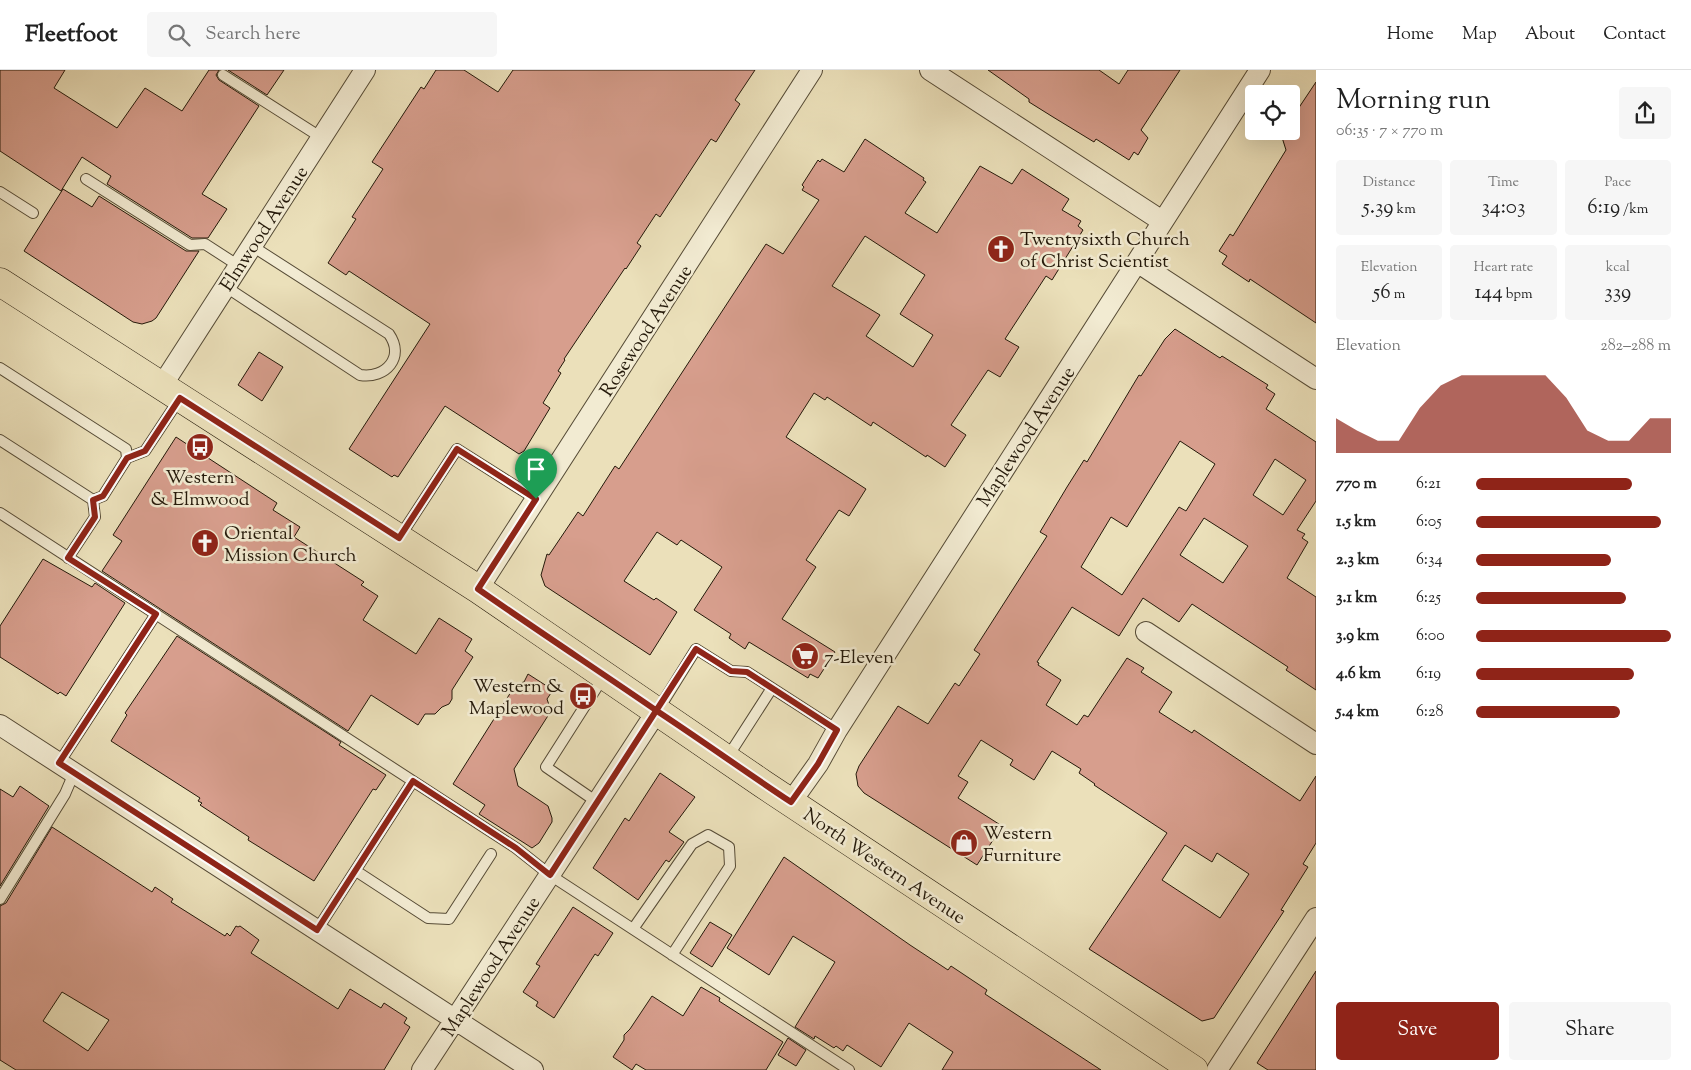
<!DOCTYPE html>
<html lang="en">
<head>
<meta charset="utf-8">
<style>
	:root { --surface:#fff; --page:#f6f6f6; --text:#222; --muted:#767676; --line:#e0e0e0; --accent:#8f2418 }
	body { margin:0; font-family:"Sorts Mill Goudy",serif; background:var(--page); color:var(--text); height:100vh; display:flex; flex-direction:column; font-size:19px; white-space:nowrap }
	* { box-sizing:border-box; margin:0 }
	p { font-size:16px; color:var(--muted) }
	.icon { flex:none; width:28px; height:28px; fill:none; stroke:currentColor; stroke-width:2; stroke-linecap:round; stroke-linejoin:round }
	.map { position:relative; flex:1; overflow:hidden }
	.panel { display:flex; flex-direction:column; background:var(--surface); width:375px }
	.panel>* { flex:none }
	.fabs { position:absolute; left:1245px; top:15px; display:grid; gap:10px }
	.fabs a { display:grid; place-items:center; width:55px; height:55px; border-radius:5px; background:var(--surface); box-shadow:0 5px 20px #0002; font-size:25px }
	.pin { position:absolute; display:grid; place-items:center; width:42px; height:42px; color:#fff; margin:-51px -21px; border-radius:50% 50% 50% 0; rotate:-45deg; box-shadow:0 0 5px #0007 }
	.pin .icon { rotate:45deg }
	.round { display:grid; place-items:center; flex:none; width:52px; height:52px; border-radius:5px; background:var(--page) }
	.head { display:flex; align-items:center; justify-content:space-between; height:85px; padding:0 20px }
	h1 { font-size:28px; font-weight:600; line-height:38px }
	.figures { display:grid; grid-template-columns:repeat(3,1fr); gap:8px; height:85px; padding:5px 20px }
	.figures div { display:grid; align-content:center; border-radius:5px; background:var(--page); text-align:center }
	.figures b { font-size:21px; font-weight:600 }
	.figures small { font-size:14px; font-weight:400 }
	.figures p { font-size:14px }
	.chart { height:140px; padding:10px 20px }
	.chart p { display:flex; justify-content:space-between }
	.chart svg { width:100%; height:90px; margin-top:5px; fill:var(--accent); opacity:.7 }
	.cta { display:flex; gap:10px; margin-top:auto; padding:10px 20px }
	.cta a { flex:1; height:58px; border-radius:5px; background:var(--accent); color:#fff; font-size:20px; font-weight:600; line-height:58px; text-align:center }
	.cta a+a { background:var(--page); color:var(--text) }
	ul { padding:0 20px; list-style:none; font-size:16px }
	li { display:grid; grid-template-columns:80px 60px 1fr; align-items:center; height:38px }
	li i { height:12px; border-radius:6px; background:var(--accent) }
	header { display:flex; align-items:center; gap:30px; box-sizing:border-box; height:70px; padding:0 25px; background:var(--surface); border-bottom:1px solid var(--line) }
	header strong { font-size:24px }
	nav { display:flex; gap:28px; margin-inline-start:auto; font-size:18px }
	.search { width:350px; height:45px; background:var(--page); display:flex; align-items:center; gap:12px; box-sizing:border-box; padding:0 18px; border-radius:5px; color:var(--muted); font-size:19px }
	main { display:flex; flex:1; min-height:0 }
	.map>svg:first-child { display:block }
</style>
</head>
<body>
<header>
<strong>Fleetfoot</strong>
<div class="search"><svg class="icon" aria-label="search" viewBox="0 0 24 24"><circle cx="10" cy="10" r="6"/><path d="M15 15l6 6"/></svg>Search here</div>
<nav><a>Home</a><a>Map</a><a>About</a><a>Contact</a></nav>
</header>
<main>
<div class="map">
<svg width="1316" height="1000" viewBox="0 0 1316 1000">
	<rect width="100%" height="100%" fill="#ebe0ba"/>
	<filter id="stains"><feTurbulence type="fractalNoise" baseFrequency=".004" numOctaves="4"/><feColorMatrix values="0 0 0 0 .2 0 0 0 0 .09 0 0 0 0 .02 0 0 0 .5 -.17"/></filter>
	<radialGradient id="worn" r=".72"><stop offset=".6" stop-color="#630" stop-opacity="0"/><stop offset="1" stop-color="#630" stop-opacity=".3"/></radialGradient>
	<path fill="#d79e8d" stroke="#24190a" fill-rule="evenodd" d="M0,0H65L54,18L117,58L145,18L182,41L209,0H219L216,5L219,10L259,36L202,124L227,139L208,168H192L107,114L111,106L82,87L61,121L0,81Z
		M228,0H284L267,25Z
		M436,0H464L498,22L513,0H755L735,30L740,34L716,72L711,69L660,147L656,144L637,173L641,176L626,199L625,198L564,289L565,290L558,301L561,303L543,333L550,338L524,381L519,384L445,336L398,407L394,405L392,407L349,379L430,254L349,201L346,205L328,193L356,149L352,147L383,99L372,92L421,17L424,19Z
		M988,0H1099L1119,14L1128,0H1180L1141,60L1148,68L1138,85L1134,82L1129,90L1096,69L1094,72L1053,47L1029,32V29Z
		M1316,12V253L1250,209L1249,212L1222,194L1227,186L1219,181L1230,164L1233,166L1286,80L1280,61H1291V35L1298,39Z
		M865,69L924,108L923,110L926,112L905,143L937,163L980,96L1012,114L1022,99L1069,129L1062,140L1081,151L1078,156L1083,160L1052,210L1046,206L1005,269L1019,277L1000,307L988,300L951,355L966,365L945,397L927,385L926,387L873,352L871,356L827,327L825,330L814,323L786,367L866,419L849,446L839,440L806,490L816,497L782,549L835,582L818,608L810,604L808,608L749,572L745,579L729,568L731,564L694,540L722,497L681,470L677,475L657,462L624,511L654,530L656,528L677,542L650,585L545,516L541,505L547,484L549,485L578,442L583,446L615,396L619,399L766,174L783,184L819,130L802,120L804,117L802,115L818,90L820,92L822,89L844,102ZM865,166L925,205L900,244L933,265L913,297L866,266L880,245L832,216Z
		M63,119L92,137L99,126L186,181H199L156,248L152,251L142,254L133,252L24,181Z
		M1175,259L1220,288L1222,286L1268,315L1266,318L1275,324L1266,339L1316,372V431L1297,460L1305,464L1302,468L1308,472L1287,508L1316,527V620L1286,600L1288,597L1192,534L1179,552L1143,528L1119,566L1072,537L1037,592L1039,593L1038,595L1061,610L1046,635L1077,655L1084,645L1088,647L1127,588L1144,598L1141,602L1172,622L1159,642L1192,663L1194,660L1300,731L1316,706V773L1303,794L1308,797L1281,840L1284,841L1214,948L1202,951L1089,879L1167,763L1094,715L1095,714L1079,703L1081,699L1052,681L1034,710L1010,695L1013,690L981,670L958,706L968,712L958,728L1002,756L977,795L864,723L858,716L856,704L859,696L898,636L928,654L955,613L959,616L980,584L974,580L1047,466L1040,462L1067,417L1084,390L1087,392L1139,305L1141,306L1165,269ZM1180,371L1215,394L1186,441L1179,437L1122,525L1081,497L1111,447L1127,457ZM1275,389L1306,410L1283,445L1253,425ZM1204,448L1248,476L1223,513L1180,485ZM1185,775L1212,792L1217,783L1249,804L1220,848L1162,810Z
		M259,282L283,297L262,331L238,315Z
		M176,367L277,433L273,440L300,457L294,467L364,512L361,515L378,526L363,550L416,584L439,548L472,569L465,581L473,587L452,620V629L449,634L442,637L435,644H425L418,655L371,625L348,661L102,501L122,471L113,465Z
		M43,489L92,517L95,513L125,533L66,626L60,622L58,624L0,587V556Z
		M177,566L341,672L339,675L386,705L376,720L373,719L314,811L248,770L249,767L200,735L202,733L198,731L200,728L111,671L127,645L125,643Z
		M528,604L553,620L547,629L551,641L514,699L518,716L548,736L552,748V752L539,773L532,778L479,744L485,735L453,714L516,614L524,612Z
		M660,703L695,727L669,762L684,772L669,792L666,790L638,830L593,798L625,748L629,751Z
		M20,716L49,736L0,816V719L13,727Z
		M52,757L152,822L155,817L173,829L171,832L225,866L227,863L230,866L236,856L238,857L240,856L259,870L251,883L338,939L350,919L381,938L384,933L407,948L404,953L410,957L384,1000H16L0,990V836L6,833ZM62,922L109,950L88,981L43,951Z
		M784,787L910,875L948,900L951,896L987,920L985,924L1101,1000H942L953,982L909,953L881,997L847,975L843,981L836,976L834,978L815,966L814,969L795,957L835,892L793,866L769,905L727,878Z
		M573,837L613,863L598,886L595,884L554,948L536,936L538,932L523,922L540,896L536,894Z
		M710,852L732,865L712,897L690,883Z
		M1316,901V1000H1268L1257,993Z
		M701,917L720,928L719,931L783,972L766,1000H646L636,994L632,1000L613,987L624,970V965L630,959L652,926L683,946Z
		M788,968L806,980L796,996L778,985Z"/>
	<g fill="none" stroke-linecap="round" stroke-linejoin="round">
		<g stroke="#564b36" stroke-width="12">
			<path id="service" d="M223,5L322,68
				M86,109L190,175L205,174L239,196
				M0,122L33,143
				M226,217L360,305C386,309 405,287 389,264L252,176
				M0,298L126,379L127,388L103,426L93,430L0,370
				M127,388L145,381L180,328
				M0,443L516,778L550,805L849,1000
				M399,468L457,379L536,429
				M68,488L95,447L93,430
				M658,640L696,579L731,601L747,602L837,660
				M727,688L772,618
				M59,693L156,544
				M597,732L546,697L604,606
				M356,801L428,848L449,849L491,784
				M0,829L65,724L74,703
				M633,859L692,774L708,765L729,777L730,796L672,885
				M317,860L413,711"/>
		</g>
		<g stroke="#564b36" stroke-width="22">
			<path id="minor" d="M930,0L1162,151
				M1137,192L1316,309
				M161,317L365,0
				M478,519L812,0
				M1146,562L1316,674
				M0,655L533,1000
				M791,732L818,694L837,660L1260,0
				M422,1000L657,641
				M1217,1000L1316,848"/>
		</g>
		<g stroke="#24190a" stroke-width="29">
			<path id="primary" d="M0,212L478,519L763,714L1194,1000"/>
		</g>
		<use href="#service" stroke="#f2ebd2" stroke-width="10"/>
		<use href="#minor" stroke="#f2ebd2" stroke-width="20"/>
		<use href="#primary" stroke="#ebe0ba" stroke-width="28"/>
	</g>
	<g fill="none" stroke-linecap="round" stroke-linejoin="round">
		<g stroke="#fff" stroke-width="10">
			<path id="route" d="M536,429L457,379L399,468L180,328L145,381L127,388L103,426L93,430L95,447L68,488L156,544L59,693L317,860L413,711L516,778L550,805L696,579L731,601L747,602L837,660L818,694L791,732C747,703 704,672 660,643C599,601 538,561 478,519L536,429"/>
		</g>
		<use href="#route" stroke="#8f2418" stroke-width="6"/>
	</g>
	<defs>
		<g id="church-disc" transform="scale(1.4375)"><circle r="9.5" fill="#8f2418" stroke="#f2ebd2"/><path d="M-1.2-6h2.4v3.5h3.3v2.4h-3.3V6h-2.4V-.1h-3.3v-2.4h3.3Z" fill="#fff"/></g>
		<g id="bus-disc" transform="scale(1.4375)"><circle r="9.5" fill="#8f2418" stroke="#f2ebd2"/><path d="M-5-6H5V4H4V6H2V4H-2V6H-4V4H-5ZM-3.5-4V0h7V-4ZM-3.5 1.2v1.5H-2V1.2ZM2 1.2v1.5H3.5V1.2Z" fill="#fff"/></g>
		<g id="supermarket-disc" transform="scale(1.4375)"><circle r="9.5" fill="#8f2418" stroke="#f2ebd2"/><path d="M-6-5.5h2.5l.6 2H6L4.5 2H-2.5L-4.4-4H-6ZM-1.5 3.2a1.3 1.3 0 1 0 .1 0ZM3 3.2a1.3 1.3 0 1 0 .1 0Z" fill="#fff"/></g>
		<g id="shop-disc" transform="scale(1.4375)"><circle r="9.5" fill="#8f2418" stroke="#f2ebd2"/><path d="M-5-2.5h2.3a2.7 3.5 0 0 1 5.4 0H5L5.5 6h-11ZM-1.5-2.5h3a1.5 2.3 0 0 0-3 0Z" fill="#fff"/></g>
	</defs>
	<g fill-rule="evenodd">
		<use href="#church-disc" x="1001" y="179"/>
		<use href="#bus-disc" x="200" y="377"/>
		<use href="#church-disc" x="205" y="473"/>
		<use href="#supermarket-disc" x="805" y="586"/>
		<use href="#bus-disc" x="583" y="626"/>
		<use href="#shop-disc" x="964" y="773"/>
	</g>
	<g text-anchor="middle" stroke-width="5" stroke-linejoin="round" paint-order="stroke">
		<g font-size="19" fill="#24190a" stroke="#f2ebd2">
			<text transform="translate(263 158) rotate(-57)" y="7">Elmwood Avenue</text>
			<text transform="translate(645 260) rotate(-57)" y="7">Rosewood Avenue</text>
			<text transform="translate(1025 366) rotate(-57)" y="7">Maplewood Avenue</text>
			<text transform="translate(885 795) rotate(34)" y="7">North Western Avenue</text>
			<text transform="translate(490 896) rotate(-57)" y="7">Maplewood Avenue</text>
		</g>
		<g font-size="19" fill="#24190a" stroke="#f2ebd2" text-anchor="start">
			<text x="1020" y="175">Twentysixth Church<tspan x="1020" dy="22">of Christ Scientist</tspan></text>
			<text x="200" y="413" text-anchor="middle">Western<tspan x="200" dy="22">&amp; Elmwood</tspan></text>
			<text x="224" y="469">Oriental<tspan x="224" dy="22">Mission Church</tspan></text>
			<text x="824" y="593">7-Eleven</text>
			<text x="564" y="622" text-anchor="end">Western &amp;<tspan x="564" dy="22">Maplewood</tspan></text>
			<text x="983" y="769">Western<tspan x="983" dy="22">Furniture</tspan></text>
		</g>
	</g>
	<rect width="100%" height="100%" filter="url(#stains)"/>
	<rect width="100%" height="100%" fill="url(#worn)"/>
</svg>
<div class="fabs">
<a><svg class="icon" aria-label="locate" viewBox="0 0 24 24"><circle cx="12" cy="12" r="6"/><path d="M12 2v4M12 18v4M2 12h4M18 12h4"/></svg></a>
</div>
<div class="pin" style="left:536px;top:429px;background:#1e9e55"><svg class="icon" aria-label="arrive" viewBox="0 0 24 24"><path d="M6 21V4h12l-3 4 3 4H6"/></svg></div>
</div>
<section class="panel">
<div class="head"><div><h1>Morning run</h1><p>06:35 · 7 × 770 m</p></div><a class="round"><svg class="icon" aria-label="share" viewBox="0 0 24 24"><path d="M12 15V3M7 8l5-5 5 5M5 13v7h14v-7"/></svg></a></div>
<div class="figures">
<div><p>Distance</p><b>5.39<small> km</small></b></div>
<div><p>Time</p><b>34:03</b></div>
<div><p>Pace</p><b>6:19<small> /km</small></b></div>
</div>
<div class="figures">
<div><p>Elevation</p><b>56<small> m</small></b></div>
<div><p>Heart rate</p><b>144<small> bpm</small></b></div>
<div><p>kcal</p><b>339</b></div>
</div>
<div class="chart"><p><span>Elevation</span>282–288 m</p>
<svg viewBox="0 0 160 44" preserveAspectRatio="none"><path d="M0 44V27L10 33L20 38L30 38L40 22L50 11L60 6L70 6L80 6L90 6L100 6L110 17L120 33L130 38L140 38L150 27L160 27V44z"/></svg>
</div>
<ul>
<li><b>770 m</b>6:21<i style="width:80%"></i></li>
<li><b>1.5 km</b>6:05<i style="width:95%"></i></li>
<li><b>2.3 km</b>6:34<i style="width:69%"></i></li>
<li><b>3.1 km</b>6:25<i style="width:77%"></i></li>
<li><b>3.9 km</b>6:00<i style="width:100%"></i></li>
<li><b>4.6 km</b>6:19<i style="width:81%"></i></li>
<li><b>5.4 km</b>6:28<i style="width:74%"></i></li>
</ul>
<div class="cta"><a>Save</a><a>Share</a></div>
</section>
</main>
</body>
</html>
